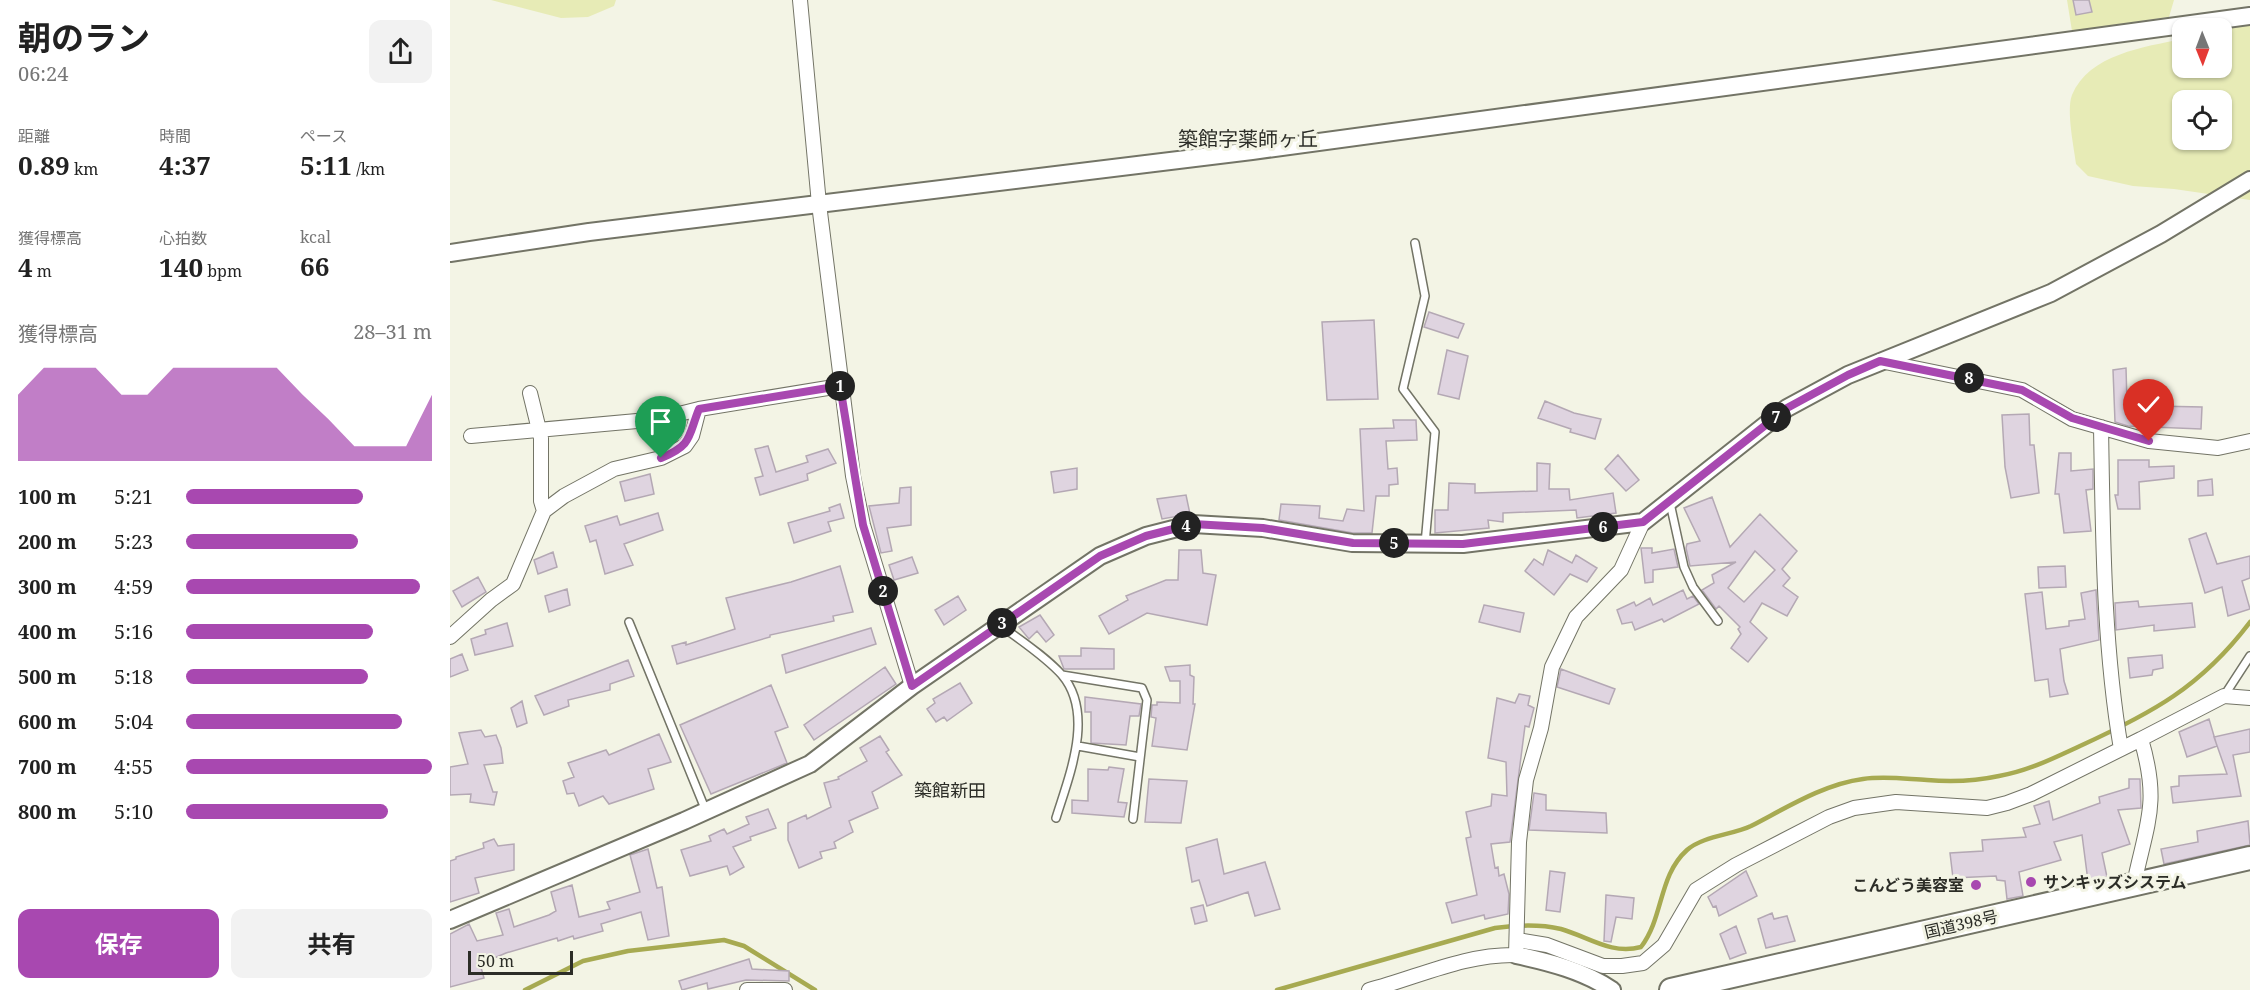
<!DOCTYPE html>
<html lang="ja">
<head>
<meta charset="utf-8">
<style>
	:root { --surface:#fff; --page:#f2f2f2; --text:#222; --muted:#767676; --accent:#a848b0 }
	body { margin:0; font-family:"Noto Serif","Noto Sans JP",serif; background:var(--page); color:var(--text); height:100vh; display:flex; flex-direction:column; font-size:22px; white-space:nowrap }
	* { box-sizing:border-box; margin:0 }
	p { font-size:20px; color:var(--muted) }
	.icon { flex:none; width:33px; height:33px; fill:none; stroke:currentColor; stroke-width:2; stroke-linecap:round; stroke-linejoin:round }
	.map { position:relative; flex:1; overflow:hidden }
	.panel { display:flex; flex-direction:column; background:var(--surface); width:450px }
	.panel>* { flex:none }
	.needle { width:39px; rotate:179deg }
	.controls { position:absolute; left:1722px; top:18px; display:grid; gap:12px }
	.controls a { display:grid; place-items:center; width:60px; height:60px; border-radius:12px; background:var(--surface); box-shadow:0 2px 4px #0004; font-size:30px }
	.scale { position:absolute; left:18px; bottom:15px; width:105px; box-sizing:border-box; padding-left:6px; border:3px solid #2c2d27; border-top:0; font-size:16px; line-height:21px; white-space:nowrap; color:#2c2d27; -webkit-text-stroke:4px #f3f4e5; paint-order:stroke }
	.pin { position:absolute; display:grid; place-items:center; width:51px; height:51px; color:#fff; margin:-62px -26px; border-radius:50% 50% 50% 0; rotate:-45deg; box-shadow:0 0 6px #0007 }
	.pin .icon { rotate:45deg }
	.km { position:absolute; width:30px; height:30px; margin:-15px; border-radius:50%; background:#222; color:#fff; font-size:16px; line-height:30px; text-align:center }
	.round { display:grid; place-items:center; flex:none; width:63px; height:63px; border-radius:12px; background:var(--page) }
	.head { display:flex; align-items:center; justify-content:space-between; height:102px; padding:0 18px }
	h1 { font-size:33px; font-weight:700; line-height:45px }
	.metrics { display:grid; grid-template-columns:repeat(3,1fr); gap:9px; height:102px; padding:6px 18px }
	.metrics div { display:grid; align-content:center }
	.metrics b { font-size:26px; font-weight:700 }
	.metrics small { font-size:16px; font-weight:400 }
	.metrics p { font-size:16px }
	.chart { height:168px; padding:12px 18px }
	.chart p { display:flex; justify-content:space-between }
	.chart svg { width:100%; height:108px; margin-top:6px; fill:var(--accent); opacity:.7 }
	.cta { display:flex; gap:12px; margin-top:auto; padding:12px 18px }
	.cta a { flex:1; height:69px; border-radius:12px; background:var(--accent); color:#fff; font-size:24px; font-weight:700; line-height:69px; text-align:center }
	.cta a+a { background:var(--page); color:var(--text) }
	ul { padding:0 18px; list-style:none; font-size:20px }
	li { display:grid; grid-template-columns:96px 72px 1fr; align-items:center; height:45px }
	li i { height:15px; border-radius:8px; background:var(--accent) }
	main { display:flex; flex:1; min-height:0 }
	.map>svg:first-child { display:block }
</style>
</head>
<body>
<main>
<section class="panel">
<div class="head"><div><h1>朝のラン</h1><p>06:24</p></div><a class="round"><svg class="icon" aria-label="share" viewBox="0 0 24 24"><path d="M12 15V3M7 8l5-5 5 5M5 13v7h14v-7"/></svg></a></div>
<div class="metrics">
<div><p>距離</p><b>0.89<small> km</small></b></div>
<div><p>時間</p><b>4:37</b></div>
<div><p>ペース</p><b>5:11<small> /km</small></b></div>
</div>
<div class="metrics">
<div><p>獲得標高</p><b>4<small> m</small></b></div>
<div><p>心拍数</p><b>140<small> bpm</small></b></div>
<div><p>kcal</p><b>66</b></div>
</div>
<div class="chart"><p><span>獲得標高</span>28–31 m</p>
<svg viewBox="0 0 160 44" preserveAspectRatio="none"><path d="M0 44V17L10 6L20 6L30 6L40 17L50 17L60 6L70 6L80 6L90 6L100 6L110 17L120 27L130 38L140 38L150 38L160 17V44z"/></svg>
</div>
<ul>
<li><b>100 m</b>5:21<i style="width:72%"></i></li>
<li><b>200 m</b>5:23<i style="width:70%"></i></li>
<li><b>300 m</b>4:59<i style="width:95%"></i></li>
<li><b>400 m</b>5:16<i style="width:76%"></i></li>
<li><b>500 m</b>5:18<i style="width:74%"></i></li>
<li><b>600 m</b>5:04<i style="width:88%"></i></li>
<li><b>700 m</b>4:55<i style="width:100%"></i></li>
<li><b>800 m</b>5:10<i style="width:82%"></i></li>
</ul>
<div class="cta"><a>保存</a><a>共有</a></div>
</section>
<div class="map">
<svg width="1800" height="990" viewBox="0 0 1800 990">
	<rect width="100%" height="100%" fill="#f3f4e5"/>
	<path fill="#e7ebb6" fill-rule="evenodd" d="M41,0H166L164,6L138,17L111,18Z
		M1617,0H1724L1719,17L1622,31Z
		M1800,10V200L1724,189L1683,186L1638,176L1626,164C1624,148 1616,110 1622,95C1639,54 1695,47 1732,39V68H1772V28H1764ZM1732,100H1772V140H1732Z"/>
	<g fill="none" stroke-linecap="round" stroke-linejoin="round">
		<path stroke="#a7aa51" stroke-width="4.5" d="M75,990L133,961L178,951L274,940L294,946L365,990
			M827,990L1045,928C1067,925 1089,924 1111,929C1139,937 1161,955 1191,947C1214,917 1208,876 1237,850C1253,836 1282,835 1301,826C1336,808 1374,784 1413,779C1435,776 1456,779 1477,780C1501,782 1526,781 1549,776C1578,771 1604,758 1630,746C1702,713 1751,687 1800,622"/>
	</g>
	<path fill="#dfd4e0" stroke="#b4a8b4" stroke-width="1.5" fill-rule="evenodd" d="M1623,0H1639L1642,12L1626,15Z
		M979,312L1014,324L1008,338L974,327Z
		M924,320L928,399L877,400L872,322Z
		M997,350L1018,356L1009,399L988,394Z
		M1676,368L1677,402L1705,403V406L1752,407L1751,429L1678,426L1665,422L1663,370Z
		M1095,401L1124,413L1151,419L1145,439L1120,432L1121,429L1088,418Z
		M1579,414L1580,445H1584L1589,493L1561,498L1555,467L1552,415Z
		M943,420H966L967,440L936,441L938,469L947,468L948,484L939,485V496H926L922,533H903L829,520L831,504L870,506L869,518L893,521L897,509L914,511L910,429L944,428Z
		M318,446L326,472L358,462L356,456L378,449L386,463L357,474L358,480L310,495L305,478L313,476L305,449Z
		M1609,453H1621V471L1643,469V489L1636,490L1641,531L1614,533L1609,494H1605Z
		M1168,455L1189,480L1176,491L1155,469Z
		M1668,460H1699V467L1724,466V478L1689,482L1690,509H1668L1665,495H1668Z
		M1087,463L1100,464L1099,489H1119L1120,500L1163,493L1166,513L1127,518L1126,510L1053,513V522L1038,520L1039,528L985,533V510H998L999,483L1025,484V493L1087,491Z
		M627,468V489L604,493L601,472Z
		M200,474L204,494L175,501L170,482Z
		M1762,479L1763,495L1748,496V481Z
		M461,487V525L437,528L442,551L431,553L419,506L449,503L450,488Z
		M736,495L740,514L712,519L707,499Z
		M1262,497L1280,547L1310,514L1347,551L1332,569L1340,578L1333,586L1348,597L1337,616L1312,603L1300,622L1317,638L1298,662L1281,648L1291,634L1288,629L1290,627L1269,606L1266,609L1252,590L1264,583L1262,575L1286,562L1240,566L1236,548L1237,544L1250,541L1234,508ZM1305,551L1325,570L1294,602L1278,588Z
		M390,504L394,518L378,522L381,531L344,543L338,523L380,511L379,508Z
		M208,513L213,530L174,544L183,565L155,574L146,540L140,542L135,526L167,516L170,525Z
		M1756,533L1767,564L1800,556V578L1792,581L1800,609L1778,616L1772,587L1755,593L1739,539Z
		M1191,548H1202V553L1224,549L1228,567L1203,570V582L1195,583Z
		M729,550H751L753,573L766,575L757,625L697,613L659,634L649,616L678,600L676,596L716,580H728Z
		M1098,550L1122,563L1126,555L1147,568L1137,582L1120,574L1104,595L1075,571L1084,559L1093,565Z
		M103,552L107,567L88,574L84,560Z
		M462,557L468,573L444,580L439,565Z
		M390,566L403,612L383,616L384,621L320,635V637L227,664L222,646L236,642V645L285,629L276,598L341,582Z
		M1615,566L1616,587L1589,588L1588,567Z
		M28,577L36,592L12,607L3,591Z
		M117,589L120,605L99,612L95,596Z
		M1233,590L1237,599L1243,596L1249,604L1214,622L1212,619L1185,630L1182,622L1172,624L1167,610L1184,602L1186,606L1200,598L1203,605Z
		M1646,590L1649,640L1610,649L1614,681L1618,694L1600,697L1598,679L1585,681L1575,594L1592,592L1596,629L1619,626V621L1635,619L1631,593Z
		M508,596L516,610L494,625L485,610Z
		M1688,601L1689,607L1742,603L1745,627L1704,631V625L1666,630L1665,603Z
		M1034,605L1074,613L1070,632L1029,622Z
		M590,615L604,635L596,642L587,631L579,639L569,627Z
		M57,623L63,646L25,655L21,639L36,634L35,630Z
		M421,628L426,644L336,673L332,655Z
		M631,648L664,649V669H614L609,656H631Z
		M12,654L18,670L0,677V659Z
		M1712,655L1713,668L1703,670L1702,675L1680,678L1678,658Z
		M178,660L184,676L160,684V690L118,700L119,706L94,715L85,696Z
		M740,665V675L744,677L743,704H745L737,750L702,746L706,718L701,717L702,705H707V702L730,703V681H720L715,667Z
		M435,667L446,684L364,740L354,725Z
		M1111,669L1165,689L1159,704L1107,687Z
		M510,683L522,703L497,721L494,717L486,722L477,709L485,703L483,699Z
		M321,685L338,727L325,732L337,763L261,794L230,725Z
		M1069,694L1080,696L1078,705L1084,708L1079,727L1075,726L1060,842L1041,844L1045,868L1048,867L1049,876L1054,874L1059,894L1058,914L1035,919L1034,915L1002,923L996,903L1027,895L1016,838L1021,837L1016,812L1041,806L1042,794L1057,796L1056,762L1038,758L1047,698L1065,703Z
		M635,697L691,704L689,716H680L676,745L641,743V712H635Z
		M72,701L77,723L67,727L61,708Z
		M1759,719L1767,746L1737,757L1729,732Z
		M1800,729V752L1783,755L1791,796L1723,803L1721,787L1729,786V776L1777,774L1764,737Z
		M31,730L35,737L46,735L51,748L53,763L34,765L43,792H47L44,805L20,802L21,794L0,795V767L18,764L9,733Z
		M209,734L221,762L198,769L204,789L159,804L153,796L129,806L124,793L117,794L113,781L124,777L118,763L156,750L159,755Z
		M430,736L439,750L436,752L452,775L422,792L428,808L399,821L403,832L384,842L386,848L370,852L372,858L349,868L338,840V823L356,815L357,819L381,807L374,783L389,779L388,777L417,761L410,748Z
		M659,767L674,769L668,802L677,803L674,817L622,813V800L638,801V769L658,770Z
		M699,779L737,781L731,823L695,822Z
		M1679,779H1690L1691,808L1668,810L1680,844L1652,853L1657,877L1638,881L1632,835L1604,842L1611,860L1569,872L1573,896L1557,899L1555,881L1547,880L1546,876L1503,878L1500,853L1533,851L1532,840L1576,837L1573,828L1590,824L1584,806L1599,801L1603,820L1650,803L1649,797L1679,788Z
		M1084,793L1096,795V810L1156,813L1157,833L1079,830Z
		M318,809L326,828L300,837L301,840L283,847L294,867L280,875L277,866L240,876L231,850L261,841L259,836L274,829L277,834L299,824L296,817Z
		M1798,821L1800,845L1714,864L1711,849L1748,842L1747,831Z
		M44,839L48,846L64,844V870L25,878L29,893L0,902V861L6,859V857L34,848L33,843Z
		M767,839L774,874L815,862L830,909L805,916L798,892L757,906L749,880L742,882L736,848Z
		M198,849L207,888L212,887L219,936L198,940L191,912L151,924L153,931L124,939L123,936L108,941L107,938L56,953L30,964L34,978L0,987V934L19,924L27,941L53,935L46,913L59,909L64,927L99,915L106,911L101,892L122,885L129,917L160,909L157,902L190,892L180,855Z
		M1100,871L1115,873L1110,912L1096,910Z
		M1296,871L1307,896L1269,916L1266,906L1263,907L1258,897Z
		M1156,895L1184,898L1182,919L1166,917L1161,942L1154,941Z
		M753,905L757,921L745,924L741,908Z
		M1322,913L1324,919L1337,916L1345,941L1316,948L1308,919Z
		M1286,926L1296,953L1280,959L1270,934Z
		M299,959L302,969L339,971V981L296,980L258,989L257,983L232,990L229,981Z"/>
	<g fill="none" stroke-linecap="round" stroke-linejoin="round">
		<g stroke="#737466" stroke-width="10">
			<path id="service" d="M965,243L975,296L953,389L985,432L975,544
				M1220,503L1234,567L1243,587L1268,621
				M179,622L256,811
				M550,625C570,640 595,656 612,675C645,714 619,776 606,818
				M612,675L692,688L697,700L683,819
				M1774,696L1800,656
				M628,746L690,757"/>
		</g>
		<g stroke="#737466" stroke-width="16">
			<path id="minor" d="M350,0L369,204L403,476L413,525L462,686
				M1430,361L1572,390L1622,419L1699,441L1768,448L1800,441
				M80,393L91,438V501L94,511
				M1651,427C1653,535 1653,643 1671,749
				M21,436L209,419L249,409L390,386
				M0,637L41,600L63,584L94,511L114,496L164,469L211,458L235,446L242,436L249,409
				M1691,739L1774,696L1800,698
				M1068,940L1097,945L1153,966H1172L1193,963L1214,945L1246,890L1286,865L1379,817L1404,808L1446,802L1537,808L1557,803L1581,794L1691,739C1710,803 1697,822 1684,884
				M297,990H335
				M919,990C969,977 1014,954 1066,955L1069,842L1076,780L1091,728L1102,667L1126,617L1171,570L1193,522"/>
		</g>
		<g stroke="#737466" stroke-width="20">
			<path id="tertiary" d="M0,253L139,232L802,151L1800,16
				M0,920L234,821L360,764L462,686L650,556L696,536L743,524L813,528L902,543L1013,544L1193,522L1337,408L1398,375L1601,293L1711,234L1800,180
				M1066,955C1099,962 1134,971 1162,990"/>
		</g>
		<g stroke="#737466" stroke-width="26">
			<path id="trunk" d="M1221,990L1800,858"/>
		</g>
		<use href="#service" stroke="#fff" stroke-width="7"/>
		<use href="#minor" stroke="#fff" stroke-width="14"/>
		<use href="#tertiary" stroke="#fff" stroke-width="16"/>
		<use href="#trunk" stroke="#fff" stroke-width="22"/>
	</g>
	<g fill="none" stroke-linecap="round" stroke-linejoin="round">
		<g stroke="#fff" stroke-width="12">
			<path id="route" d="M211,458C243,445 238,436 249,409L390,386L413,525L462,686L650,556L696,536L743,524L813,528L903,543L1013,544L1193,522L1337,408L1398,375L1430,361L1572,390L1622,418L1699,441"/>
		</g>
		<use href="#route" stroke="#a848b0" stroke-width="8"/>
	</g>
	<g fill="#a848b0" stroke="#f3f4e5" stroke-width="2">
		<circle cx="1581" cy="882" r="6"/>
		<circle cx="1526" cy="885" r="6"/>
	</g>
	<g text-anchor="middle" stroke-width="6" stroke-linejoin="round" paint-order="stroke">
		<g font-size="16" font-weight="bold" fill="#2c2d27" stroke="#f3f4e5" text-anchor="start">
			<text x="1593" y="888">サンキッズシステム</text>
			<text x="1514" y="891" text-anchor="end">こんどう美容室</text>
		</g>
		<g font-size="16" fill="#2c2d27" stroke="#f3f4e5">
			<text transform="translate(1511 924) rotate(-13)" y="6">国道398号</text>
		</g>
		<g font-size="18" fill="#2c2d27" stroke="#f3f4e5">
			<text x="500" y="797">築館新田</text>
		</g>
		<g font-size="20" fill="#2c2d27" stroke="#f3f4e5">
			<text x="798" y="146">築館字薬師ヶ丘</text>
		</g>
	</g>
</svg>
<div class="controls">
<a><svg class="needle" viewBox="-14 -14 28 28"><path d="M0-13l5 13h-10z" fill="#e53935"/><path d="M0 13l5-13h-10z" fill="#767676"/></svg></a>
<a><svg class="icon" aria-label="locate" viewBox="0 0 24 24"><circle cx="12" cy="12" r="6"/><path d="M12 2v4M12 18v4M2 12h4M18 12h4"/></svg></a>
</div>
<div class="scale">50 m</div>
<div class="pin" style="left:211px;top:458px;background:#1e9e55"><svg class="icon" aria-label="arrive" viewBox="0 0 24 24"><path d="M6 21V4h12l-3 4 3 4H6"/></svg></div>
<div class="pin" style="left:1699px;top:441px;background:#d93025"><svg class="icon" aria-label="check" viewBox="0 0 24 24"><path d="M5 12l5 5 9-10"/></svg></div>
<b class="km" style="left:390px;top:386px">1</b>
<b class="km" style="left:433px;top:591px">2</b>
<b class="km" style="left:552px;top:623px">3</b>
<b class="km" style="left:736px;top:526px">4</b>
<b class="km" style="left:944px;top:543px">5</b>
<b class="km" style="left:1153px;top:527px">6</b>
<b class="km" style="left:1326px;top:417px">7</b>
<b class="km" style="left:1519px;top:378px">8</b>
</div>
</main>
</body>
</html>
